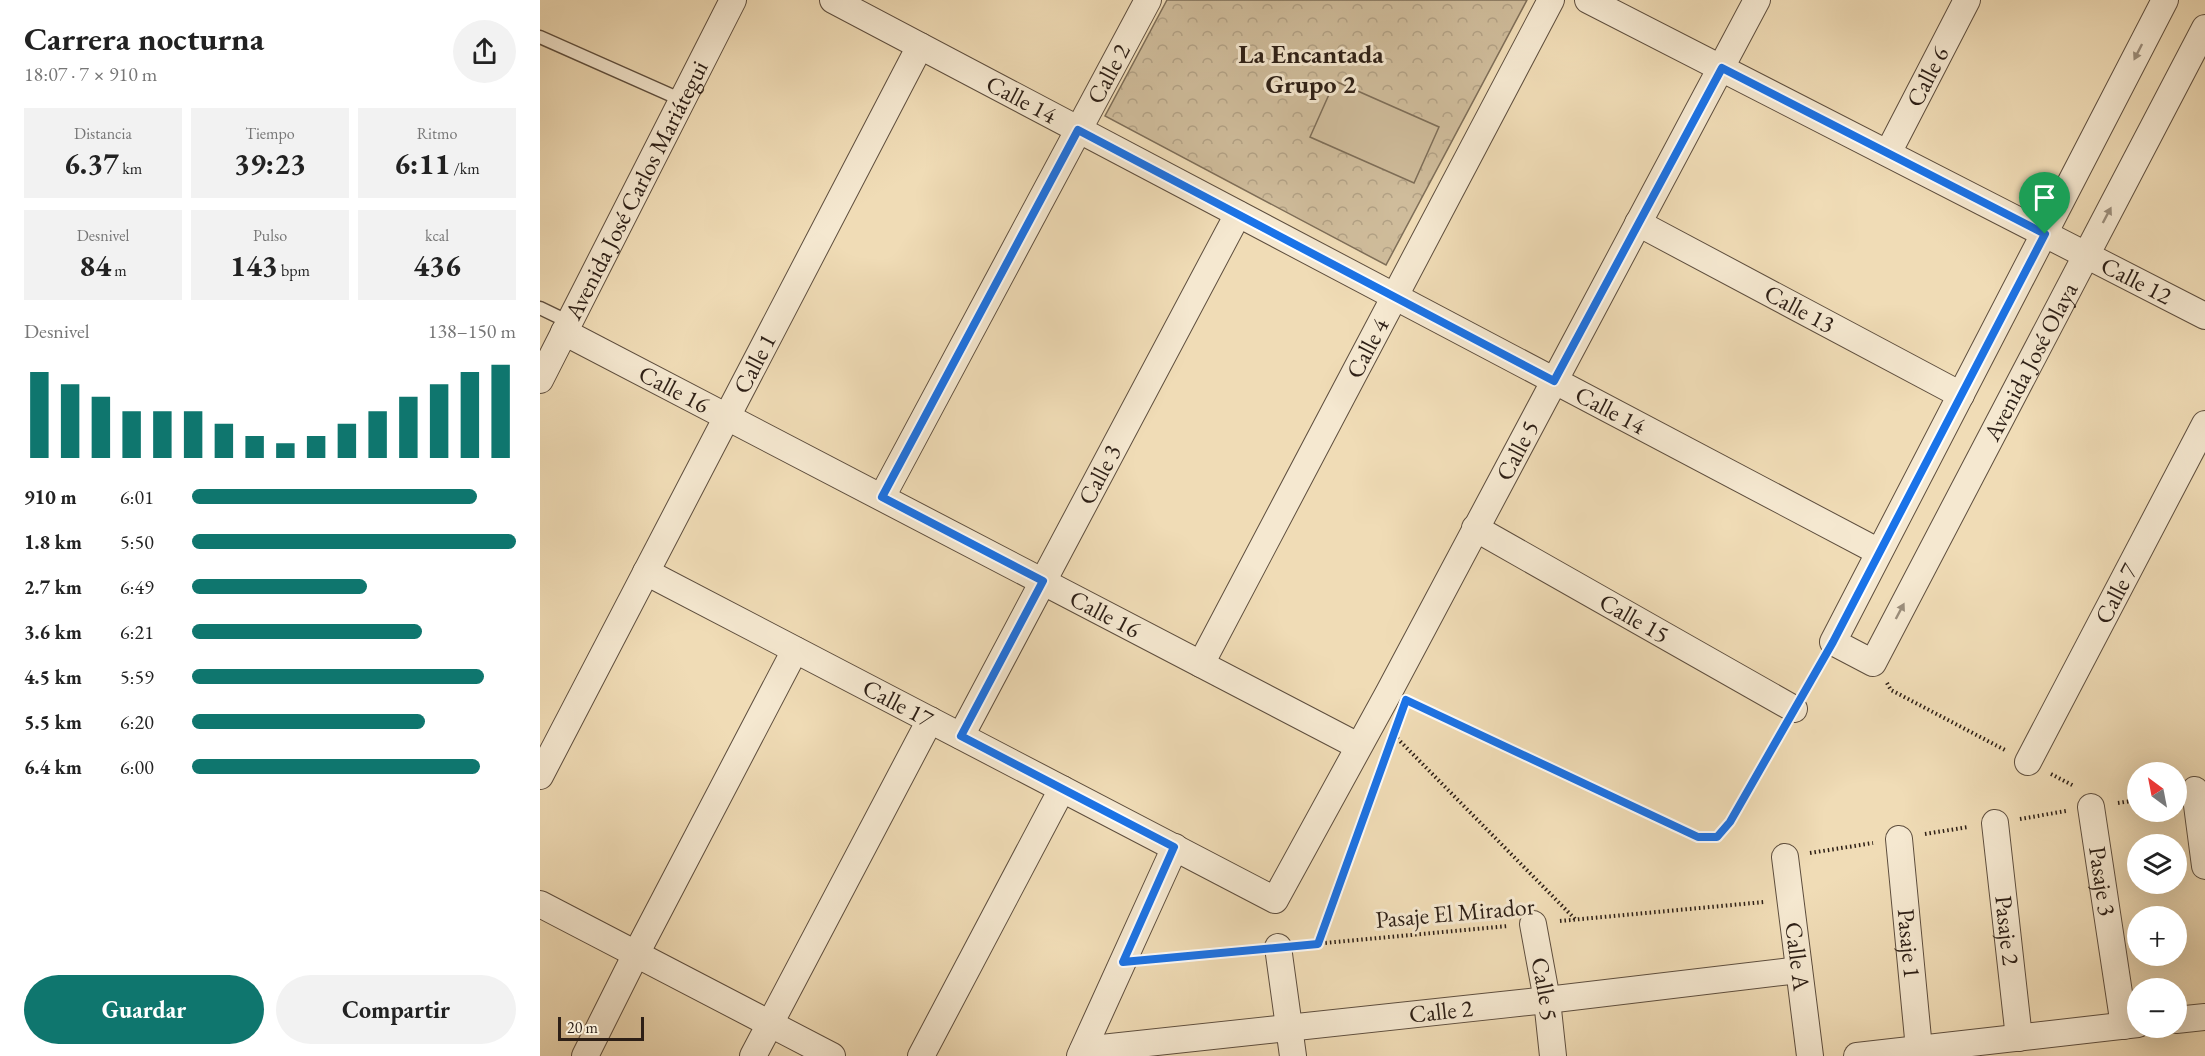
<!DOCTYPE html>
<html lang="es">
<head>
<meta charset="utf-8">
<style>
	:root { --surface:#fff; --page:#f2f2f2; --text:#222; --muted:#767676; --accent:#0f766e }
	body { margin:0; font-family:"EB Garamond",serif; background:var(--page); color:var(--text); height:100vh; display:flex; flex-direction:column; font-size:22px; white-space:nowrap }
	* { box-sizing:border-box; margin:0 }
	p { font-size:20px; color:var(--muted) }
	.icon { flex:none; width:33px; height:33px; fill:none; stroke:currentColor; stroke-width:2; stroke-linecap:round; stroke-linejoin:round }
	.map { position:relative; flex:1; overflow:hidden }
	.drawer { display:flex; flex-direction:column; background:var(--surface); width:540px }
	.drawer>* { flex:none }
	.needle { width:39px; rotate:328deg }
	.controls { position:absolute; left:1587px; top:762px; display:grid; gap:12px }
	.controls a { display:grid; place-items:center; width:60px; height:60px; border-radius:50%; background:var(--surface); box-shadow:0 6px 24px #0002; font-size:30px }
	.scale { position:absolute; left:18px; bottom:15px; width:86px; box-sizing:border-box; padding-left:6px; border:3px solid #2d1f16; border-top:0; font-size:16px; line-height:21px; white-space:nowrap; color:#2d1f16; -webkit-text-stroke:4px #f5e8d0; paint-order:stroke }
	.pin { position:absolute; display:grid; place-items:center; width:51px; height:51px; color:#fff; margin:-62px -26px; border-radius:50% 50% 50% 0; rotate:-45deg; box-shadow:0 0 6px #0007 }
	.pin .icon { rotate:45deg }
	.round { display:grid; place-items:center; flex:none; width:63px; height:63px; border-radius:32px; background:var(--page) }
	.head { display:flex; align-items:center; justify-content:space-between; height:102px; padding:0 24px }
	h1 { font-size:33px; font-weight:700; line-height:45px }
	.metrics { display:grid; grid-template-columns:repeat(3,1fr); gap:9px; height:102px; padding:6px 24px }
	.metrics div { display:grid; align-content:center; border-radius:0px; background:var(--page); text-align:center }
	.metrics b { font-size:30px; font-weight:700 }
	.metrics small { font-size:16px; font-weight:400 }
	.metrics p { font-size:16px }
	.chart { height:168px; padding:12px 24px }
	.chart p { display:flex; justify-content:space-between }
	.chart svg { width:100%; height:108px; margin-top:6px; stroke:var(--accent); stroke-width:6 }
	.cta { display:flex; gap:12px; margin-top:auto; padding:12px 24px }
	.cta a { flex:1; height:69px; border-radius:36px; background:var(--accent); color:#fff; font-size:24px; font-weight:700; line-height:69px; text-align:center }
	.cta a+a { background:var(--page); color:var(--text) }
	ul { padding:0 24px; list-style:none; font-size:20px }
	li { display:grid; grid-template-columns:96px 72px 1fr; align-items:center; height:45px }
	li i { height:15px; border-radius:8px; background:var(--accent) }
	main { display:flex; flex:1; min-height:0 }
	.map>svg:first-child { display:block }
</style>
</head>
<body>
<main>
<section class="drawer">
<div class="head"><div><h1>Carrera nocturna</h1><p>18:07 · 7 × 910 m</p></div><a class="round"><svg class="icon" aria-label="share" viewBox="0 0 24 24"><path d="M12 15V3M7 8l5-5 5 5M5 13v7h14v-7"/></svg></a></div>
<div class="metrics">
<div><p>Distancia</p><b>6.37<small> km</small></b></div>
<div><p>Tiempo</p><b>39:23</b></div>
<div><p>Ritmo</p><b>6:11<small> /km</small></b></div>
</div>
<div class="metrics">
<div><p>Desnivel</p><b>84<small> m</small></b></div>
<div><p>Pulso</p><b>143<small> bpm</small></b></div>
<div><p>kcal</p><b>436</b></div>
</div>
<div class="chart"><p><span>Desnivel</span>138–150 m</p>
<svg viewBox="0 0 160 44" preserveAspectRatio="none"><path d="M5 44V9M15 44V14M25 44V19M35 44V25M45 44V25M55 44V25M65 44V30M75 44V35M85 44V38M95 44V35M105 44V30M115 44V25M125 44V19M135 44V14M145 44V9M155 44V6"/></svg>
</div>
<ul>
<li><b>910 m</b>6:01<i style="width:88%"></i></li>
<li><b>1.8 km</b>5:50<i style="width:100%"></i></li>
<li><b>2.7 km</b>6:49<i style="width:54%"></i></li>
<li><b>3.6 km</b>6:21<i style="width:71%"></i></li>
<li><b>4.5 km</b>5:59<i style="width:90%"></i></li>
<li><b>5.5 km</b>6:20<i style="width:72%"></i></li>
<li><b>6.4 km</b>6:00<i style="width:89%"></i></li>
</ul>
<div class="cta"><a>Guardar</a><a>Compartir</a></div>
</section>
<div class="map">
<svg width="1665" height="1056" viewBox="0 0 1665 1056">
	<defs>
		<pattern id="park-crowns" width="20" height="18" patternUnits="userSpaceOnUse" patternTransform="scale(1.5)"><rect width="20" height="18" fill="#cfbc9b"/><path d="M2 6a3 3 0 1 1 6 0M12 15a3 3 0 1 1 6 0" fill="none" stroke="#b2a185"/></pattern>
	</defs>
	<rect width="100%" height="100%" fill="#f0dcb6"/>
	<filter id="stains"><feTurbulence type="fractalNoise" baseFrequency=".00333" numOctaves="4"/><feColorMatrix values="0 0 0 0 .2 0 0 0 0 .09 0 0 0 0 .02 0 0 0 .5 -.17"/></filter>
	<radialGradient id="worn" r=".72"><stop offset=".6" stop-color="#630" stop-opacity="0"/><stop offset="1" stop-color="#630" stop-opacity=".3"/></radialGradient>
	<path fill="url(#park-crowns)" stroke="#7e6e58" stroke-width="1.5" d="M627,0H987L846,265L565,116Z"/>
	<path fill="#cfbc9b" stroke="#7e6e58" stroke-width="1.5" d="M795,81L899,127L874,183L770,137Z"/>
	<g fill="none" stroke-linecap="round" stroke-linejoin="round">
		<g stroke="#5e4e3e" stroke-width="15">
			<path id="service" d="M0,37L142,100
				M0,308L29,322"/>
		</g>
		<g stroke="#5e4e3e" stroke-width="28">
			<g id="minor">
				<path id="s1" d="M293,0L1339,552"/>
				<path id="s2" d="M1048,0L1665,316"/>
				<path id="s3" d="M1625,0L1293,642L1333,663L1665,28"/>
				<path id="s4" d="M1348,153L1427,0"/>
				<path id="s5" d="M1098,223L1421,395"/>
				<path id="s6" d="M24,332L818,746"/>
				<path id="s7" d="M0,380L193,0"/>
				<path id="s8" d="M342,497L608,0"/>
				<path id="s9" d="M935,528L1254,709"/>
				<path id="s10" d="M106,572L735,900L849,692L1217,0"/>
				<path id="s11" d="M661,664L1011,0"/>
				<path id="s12" d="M421,736L698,214"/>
				<path id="s13" d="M1488,762L1665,424"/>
				<path id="s14" d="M0,776L380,46"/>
				<path d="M1655,790L1665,866"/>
				<path id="s15" d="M1551,807L1584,1026"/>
				<path id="s16" d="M1455,823L1479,1038"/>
				<path id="s17" d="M1359,839L1379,1049"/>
				<path id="s18" d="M1245,857L1270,1056"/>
				<path d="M0,904L292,1056"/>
				<path id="s19" d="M993,924L1007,1000L1013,1056"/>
				<path d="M738,947L753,1056"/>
				<path d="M1636,1020L1665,1017"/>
				<path id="s20" d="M543,1050L1007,1000L1259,970"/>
				<path d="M45,1056L96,954L255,650"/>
				<path d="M213,1056L390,720"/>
				<path d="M381,1056L522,789"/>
				<path d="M540,1056L635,847"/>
				<path d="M1317,1056L1598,1024"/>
			</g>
		</g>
		<path stroke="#2d1f16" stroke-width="4" stroke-dasharray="1.5 3" stroke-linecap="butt" d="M1347,683L1351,690L1465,750
			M1268,685L1280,663
			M874,703L1158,837H1177L1190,822L1241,731
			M854,735L1036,920
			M1511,774L1534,786
			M1578,803L1598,800
			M1480,819L1526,811
			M1385,834L1428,827
			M1270,853L1333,843
			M1020,921L1224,902
			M778,944L844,763
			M763,945L968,926
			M614,959L714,950"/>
		<use href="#service" stroke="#f5e8d0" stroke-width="12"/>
		<use href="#minor" stroke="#f5e8d0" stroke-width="26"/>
	</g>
	<defs><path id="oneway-solid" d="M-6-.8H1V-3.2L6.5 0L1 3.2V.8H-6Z" transform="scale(1.5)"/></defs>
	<g fill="#9b8e7c">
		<use href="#oneway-solid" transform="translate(1598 52) rotate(117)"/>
		<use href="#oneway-solid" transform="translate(1567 215) rotate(-62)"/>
		<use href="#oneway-solid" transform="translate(1360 611) rotate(-62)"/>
	</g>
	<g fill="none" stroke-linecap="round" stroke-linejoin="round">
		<g stroke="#fff" stroke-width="12">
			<path id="route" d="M1182,68L1505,234L1293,642L1190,822L1177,837H1158L866,700L778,944L583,962L634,847L421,736L503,581L342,497L538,130L1014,381Z"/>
		</g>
		<use href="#route" stroke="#1a73e8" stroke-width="8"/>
	</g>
	<g text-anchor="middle" stroke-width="6" stroke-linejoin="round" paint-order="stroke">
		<g font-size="24" fill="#2d1f16" stroke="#f5e8d0">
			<text dy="8" stroke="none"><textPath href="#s8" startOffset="480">Calle 2</textPath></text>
			<text dy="8" stroke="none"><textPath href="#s4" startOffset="86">Calle 6</textPath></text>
			<text dy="8" stroke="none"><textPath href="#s1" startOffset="213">Calle 14</textPath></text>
			<text dy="8" stroke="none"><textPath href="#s7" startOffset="213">Avenida José Carlos Mariátegui</textPath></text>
			<text dy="8" stroke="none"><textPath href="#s2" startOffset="616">Calle 12</textPath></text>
			<text dy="8" stroke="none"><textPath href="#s5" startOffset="183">Calle 13</textPath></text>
			<text dy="8" stroke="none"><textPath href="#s11" startOffset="357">Calle 4</textPath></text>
			<text dy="8" stroke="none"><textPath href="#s3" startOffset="1108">Avenida José Olaya</textPath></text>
			<text dy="8" stroke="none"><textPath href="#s14" startOffset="465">Calle 1</textPath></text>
			<text dy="8" stroke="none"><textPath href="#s6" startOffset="124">Calle 16</textPath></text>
			<text dy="8" stroke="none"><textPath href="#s1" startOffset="879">Calle 14</textPath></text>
			<text dy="8" stroke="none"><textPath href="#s10" startOffset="1220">Calle 5</textPath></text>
			<text dy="8" stroke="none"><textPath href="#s12" startOffset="296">Calle 3</textPath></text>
			<text dy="8" stroke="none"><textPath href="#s13" startOffset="190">Calle 7</textPath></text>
			<text dy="8" stroke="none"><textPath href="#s6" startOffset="610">Calle 16</textPath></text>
			<text dy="8" stroke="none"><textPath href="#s9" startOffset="183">Calle 15</textPath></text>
			<text dy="8" stroke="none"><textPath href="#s10" startOffset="284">Calle 17</textPath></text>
			<text dy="8" stroke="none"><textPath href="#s15" startOffset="75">Pasaje 3</textPath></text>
			<text transform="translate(915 913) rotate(-5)" y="8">Pasaje El Mirador</text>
			<text dy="8" stroke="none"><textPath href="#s16" startOffset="108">Pasaje 2</textPath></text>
			<text dy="8" stroke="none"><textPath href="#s17" startOffset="105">Pasaje 1</textPath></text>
			<text dy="8" stroke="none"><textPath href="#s18" startOffset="100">Calle A</textPath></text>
			<text dy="8" stroke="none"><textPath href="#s19" startOffset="66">Calle 5</textPath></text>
			<text dy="8" stroke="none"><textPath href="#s20" startOffset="360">Calle 2</textPath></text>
		</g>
		<g font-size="26" font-weight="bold" fill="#2d1f16" stroke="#f5e8d0">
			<text x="771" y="63">La Encantada<tspan x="771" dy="30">Grupo 2</tspan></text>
		</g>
	</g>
	<rect width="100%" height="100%" filter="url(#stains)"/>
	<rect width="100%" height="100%" fill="url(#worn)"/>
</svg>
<div class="controls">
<a><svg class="needle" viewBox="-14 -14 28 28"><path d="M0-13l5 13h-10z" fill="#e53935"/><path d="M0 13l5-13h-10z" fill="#767676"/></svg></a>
<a><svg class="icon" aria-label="layers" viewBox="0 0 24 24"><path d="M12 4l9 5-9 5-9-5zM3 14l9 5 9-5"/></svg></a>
<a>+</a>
<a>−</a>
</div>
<div class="scale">20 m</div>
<div class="pin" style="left:1505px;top:234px;background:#1e9e55"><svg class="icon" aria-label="arrive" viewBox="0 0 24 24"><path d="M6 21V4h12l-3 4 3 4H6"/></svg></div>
</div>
</main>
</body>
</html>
